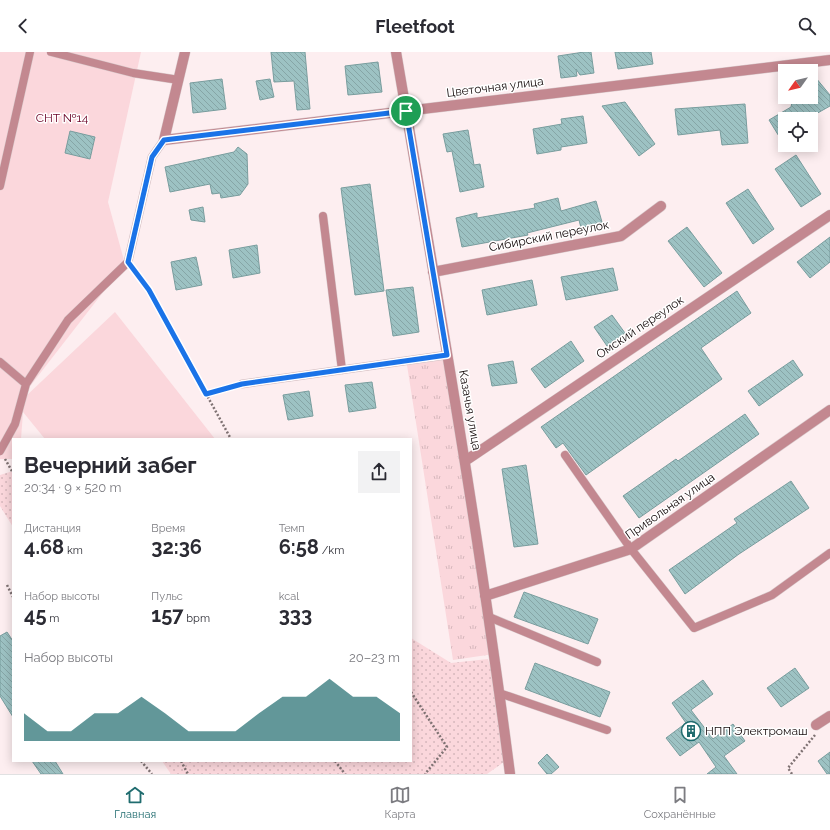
<!DOCTYPE html>
<html lang="ru">
<head>
<meta charset="utf-8">
<style>
	:root { --surface:#fff; --page:#f2f2f3; --text:#2b2b33; --muted:#7c7c81; --line:#e1e1e2; --accent:#206c6f }
	body { margin:0; font-family:Raleway,sans-serif; background:var(--page); color:var(--text); height:100vh; display:flex; flex-direction:column; font-size:15px; white-space:nowrap }
	* { box-sizing:border-box; margin:0 }
	p { font-size:13px; color:var(--muted) }
	.icon { flex:none; width:22px; height:22px; fill:none; stroke:currentColor; stroke-width:2; stroke-linecap:round; stroke-linejoin:round }
	.map { position:relative; flex:1; overflow:hidden }
	.drawer { position:absolute; left:12px; top:386px; width:400px; height:324px; display:flex; flex-direction:column; background:var(--surface); border-radius:0px; box-shadow:0 2px 10px #0003 }
	.drawer>* { flex:none }
	.needle { width:26px; rotate:236deg }
	.fabs { position:absolute; left:778px; top:12px; display:grid; gap:8px }
	.fabs a { display:grid; place-items:center; width:40px; height:40px; border-radius:0px; background:var(--surface); box-shadow:0 2px 10px #0003; font-size:20px }
	.pin { position:absolute; display:grid; place-items:center; width:34px; height:34px; color:#fff; margin:-17px; border:2px solid #fff; border-radius:50%; box-shadow:0 1px 4px #0007 }
	.round { display:grid; place-items:center; flex:none; width:42px; height:42px; border-radius:0px; background:var(--page) }
	.headline { display:flex; align-items:center; justify-content:space-between; height:68px; padding:0 12px }
	h1 { font-size:22px; font-weight:700; line-height:30px }
	.metrics { display:grid; grid-template-columns:repeat(3,1fr); gap:6px; height:68px; padding:4px 12px }
	.metrics div { display:grid; align-content:center }
	.metrics b { font-size:20px; font-weight:700 }
	.metrics small { font-size:11px; font-weight:400 }
	.metrics p { font-size:11px }
	.chart { height:112px; padding:8px 12px }
	.chart p { display:flex; justify-content:space-between }
	.chart svg { width:100%; height:72px; margin-top:4px; fill:var(--accent); opacity:.7 }
	header { display:flex; justify-content:space-between; align-items:center; height:52px; padding:0 12px; background:var(--surface); font-size:18px; font-weight:700 }
	.menu { display:flex; justify-content:space-around; align-items:center; height:56px; border-top:1px solid var(--line); background:var(--surface); font-size:11px; color:var(--muted) }
	.menu a { display:grid; justify-items:center; gap:2px }
	.menu .selected { color:var(--accent) }
	.map>svg:first-child { display:block }
</style>
</head>
<body>
<header><svg class="icon" aria-label="back" viewBox="0 0 24 24"><path d="M15 5l-7 7 7 7"/></svg>Fleetfoot<svg class="icon" aria-label="search" viewBox="0 0 24 24"><circle cx="10" cy="10" r="6"/><path d="M15 15l6 6"/></svg></header>
<div class="map">
<svg width="830" height="722" viewBox="0 0 830 722">
	<defs>
		<pattern id="grass-tufts" width="24" height="20" patternUnits="userSpaceOnUse"><rect width="24" height="20" fill="#fbd7dc"/><path d="M3 7l-1-3M5 7V3M7 7l1-3M15 17l-1-3M17 17v-4M19 17l1-3" fill="none" stroke="#d6b7bc"/></pattern>
		<pattern id="park-dots" width="8" height="8" patternUnits="userSpaceOnUse"><rect width="8" height="8" fill="#fbd7dc"/><path d="M2 2h.1M6 6h.1" fill="none" stroke="#d6b7bc" stroke-width="1.8" stroke-linecap="round"/></pattern>
		<pattern id="building-back-hatch" width="6" height="6" patternUnits="userSpaceOnUse"><rect width="6" height="6" fill="#9dc2c3"/><path d="M-1 5l2 2M0 0l6 6M5-1l2 2" fill="none" stroke="#86a5a6"/></pattern>
	</defs>
	<rect width="100%" height="100%" fill="#fdeef0"/>
	<path fill="url(#grass-tufts)" d="M449,307L494,602L453,608L407,313Z"/>
	<path fill="url(#park-dots)" d="M13,419V475L0,454V423Z
		M411,586L451,611L488,607L499,641L504,710L487,722H171L162,709H411Z"/>
	<path fill="#fbd7dc" d="M0,0H141L108,150L125,212L24,342V346L115,260L215,387H45L23,360L21,387H13V407H0Z"/>
	<path fill="url(#building-back-hatch)" stroke="#799d9e" d="M271,0H305L310,57L297,58L294,29L274,30Z
		M584,0H591L594,21L580,23L576,17L577,24L561,26L558,4Z
		M615,0H651L653,12L618,17Z
		M378,10L382,40L348,43L345,14Z
		M811,20L830,43V54L807,67H785V94L769,68L791,55L793,45H811Z
		M222,27L226,57L193,61L190,31Z
		M270,27L274,45L260,48L256,29Z
		M625,50L655,92L639,104L602,54Z
		M745,52L748,91L722,93L720,78L678,83L675,57Z
		M583,64L587,91L561,95V98L537,102L533,77L562,72L561,67Z
		M468,78L474,113L480,112L484,135L460,140L452,99L447,100L443,82Z
		M70,79L95,85L90,107L65,101Z
		M238,95L247,102L248,132L240,143L221,146L220,141L212,142L210,132L170,140L165,115L234,100Z
		M796,103L821,142L801,155L775,117Z
		M370,132L384,239L355,243L341,136Z
		M748,137L774,177L753,192L726,151Z
		M558,146L561,159L596,149L602,170L581,176L579,168L527,181L528,183L462,195L456,166L477,161V166L535,156L534,152Z
		M203,155L205,170L191,168L189,158Z
		M687,175L722,221L704,235L668,189Z
		M830,185V210L810,226L797,210Z
		M257,193L260,221L233,226L229,198Z
		M196,205L202,233L176,238L171,210Z
		M613,216L618,238L566,248L561,225Z
		M532,228L537,253L487,263L482,238Z
		M413,235L419,280L393,284L386,238Z
		M737,239L751,261L701,296L722,327L586,423L563,391L556,396L541,375Z
		M612,263L625,281L607,294L594,275Z
		M571,289L584,309L545,336L531,317Z
		M793,308L803,323L759,354L748,339Z
		M513,309L517,331L492,334L488,313Z
		M372,330L376,356L349,360L345,333Z
		M309,339L313,364L288,368L283,343Z
		M745,362L759,382L639,466L623,444L676,407L678,409Z
		M526,413L538,492L514,495L502,417Z
		M791,429L809,456L739,502L685,542L669,518L737,471L734,467Z
		M524,540L598,567L588,592L514,565Z
		M7,580L13,589V665L0,644V584Z
		M535,611L610,640L600,665L525,637Z
		M795,616L809,636L781,655L767,636Z
		M703,628L713,642L691,658L713,687L733,672L745,689L724,704L737,722H707L716,715L699,690L680,704L666,686L686,671L672,651Z
		M830,700V722H827L818,709Z
		M547,702L559,715L551,722H547L538,711Z
		M32,709H55L63,722H41Z"/>
	<g fill="none" stroke-linecap="round" stroke-linejoin="round">
		<g stroke="#d8cacc" stroke-width="9">
			<path id="service" d="M51,0L133,21L179,28
				M0,134L30,0
				M323,164L342,318
				M0,310L26,332
				M242,332L447,303
				M0,399L15,372L26,332L68,268L128,210L152,105L164,88
				M565,403L631,497L694,576L772,543L830,501
				M489,565L597,610
				M499,641L607,678"/>
		</g>
		<g stroke="#d8cacc" stroke-width="11">
			<path id="minor" d="M185,0L164,88L830,8
				M396,0C437,240 479,480 510,722
				M433,220L621,184L661,154
				M465,409L830,163
				M485,544L631,497L830,358
				M816,673L830,664"/>
		</g>
		<path stroke="#7f7273" stroke-width="2.5" stroke-dasharray="2 2" stroke-linecap="butt" d="M133,217L149,238L231,387
			M206,342L234,334
			M5,407L13,421
			M7,533L13,545
			M411,640L447,695L425,722
			M141,709L152,722
			M181,709L188,722
			M335,709L345,722
			M792,722L788,716L815,683"/>
		<use href="#service" stroke="#c38890" stroke-width="8"/>
		<use href="#minor" stroke="#c38890" stroke-width="10"/>
	</g>
	<g fill="none" stroke-linecap="round" stroke-linejoin="round">
		<g stroke="#fff" stroke-width="8">
			<path id="route" d="M406,59L447,303L242,332L206,342L149,238L128,210L152,105L164,88Z"/>
		</g>
		<use href="#route" stroke="#1a73e8" stroke-width="5"/>
	</g>
	<defs>
		<g id="building-ring" transform="scale(1)"><circle r="9.5" fill="#fff" stroke="#206c6f" stroke-width="1.5"/><path d="M-4-6H4V6H1V3H-1V6H-4ZM-2.5-4.3h1.7v1.8h-1.7ZM.8-4.3h1.7v1.8H.8ZM-2.5-1h1.7V.8h-1.7ZM.8-1h1.7V.8H.8Z" fill="#206c6f"/></g>
	</defs>
	<g fill-rule="evenodd">
		<use href="#building-ring" x="691" y="679"/>
	</g>
	<g text-anchor="middle" stroke-width="3" stroke-linejoin="round" paint-order="stroke">
		<g font-size="12" fill="#160b0c" stroke="#fff">
			<text transform="translate(495 35) rotate(-7)" y="4">Цветочная улица</text>
			<text transform="translate(549 184) rotate(-11)" y="4">Сибирский переулок</text>
			<text transform="translate(640 275) rotate(-34)" y="4">Омский переулок</text>
			<text transform="translate(470 358) rotate(80)" y="4">Казачья улица</text>
			<text transform="translate(670 454) rotate(-35)" y="4">Привольная улица</text>
		</g>
		<g font-size="12" fill="#680025" stroke="#fff">
			<text x="62" y="70">СНТ №14</text>
		</g>
		<g font-size="12" fill="#160b0c" stroke="#fff" text-anchor="start">
			<text x="705" y="683">НПП Электромаш</text>
		</g>
	</g>
</svg>
<div class="fabs">
<a><svg class="needle" viewBox="-14 -14 28 28"><path d="M0-13l5 13h-10z" fill="#e53935"/><path d="M0 13l5-13h-10z" fill="#7c7c81"/></svg></a>
<a><svg class="icon" aria-label="locate" viewBox="0 0 24 24"><circle cx="12" cy="12" r="6"/><path d="M12 2v4M12 18v4M2 12h4M18 12h4"/></svg></a>
</div>
<div class="pin" style="left:406px;top:59px;background:#1e9e55"><svg class="icon" aria-label="arrive" viewBox="0 0 24 24"><path d="M6 21V4h12l-3 4 3 4H6"/></svg></div>
<section class="drawer">
<div class="headline"><div><h1>Вечерний забег</h1><p>20:34 · 9 × 520 m</p></div><a class="round"><svg class="icon" aria-label="share" viewBox="0 0 24 24"><path d="M12 15V3M7 8l5-5 5 5M5 13v7h14v-7"/></svg></a></div>
<div class="metrics">
<div><p>Дистанция</p><b>4.68<small> km</small></b></div>
<div><p>Время</p><b>32:36</b></div>
<div><p>Темп</p><b>6:58<small> /km</small></b></div>
</div>
<div class="metrics">
<div><p>Набор высоты</p><b>45<small> m</small></b></div>
<div><p>Пульс</p><b>157<small> bpm</small></b></div>
<div><p>kcal</p><b>333</b></div>
</div>
<div class="chart"><p><span>Набор высоты</span>20–23 m</p>
<svg viewBox="0 0 160 44" preserveAspectRatio="none"><path d="M0 44V27L10 38L20 38L30 27L40 27L50 17L60 27L70 38L80 38L90 38L100 27L110 17L120 17L130 6L140 17L150 17L160 27V44z"/></svg>
</div>
</section>
</div>
<nav class="menu">
<a class="selected"><svg class="icon" aria-label="home" viewBox="0 0 24 24"><path d="M3 11l9-7 9 7M6 9v11h12V9"/></svg>Главная</a>
<a><svg class="icon" aria-label="map" viewBox="0 0 24 24"><path d="M3 6l6-2 6 2 6-2v14l-6 2-6-2-6 2zM9 4v14M15 6v14"/></svg>Карта</a>
<a><svg class="icon" aria-label="saved" viewBox="0 0 24 24"><path d="M7 4h10v16l-5-4-5 4z"/></svg>Сохранённые</a>
</nav>
</body>
</html>
